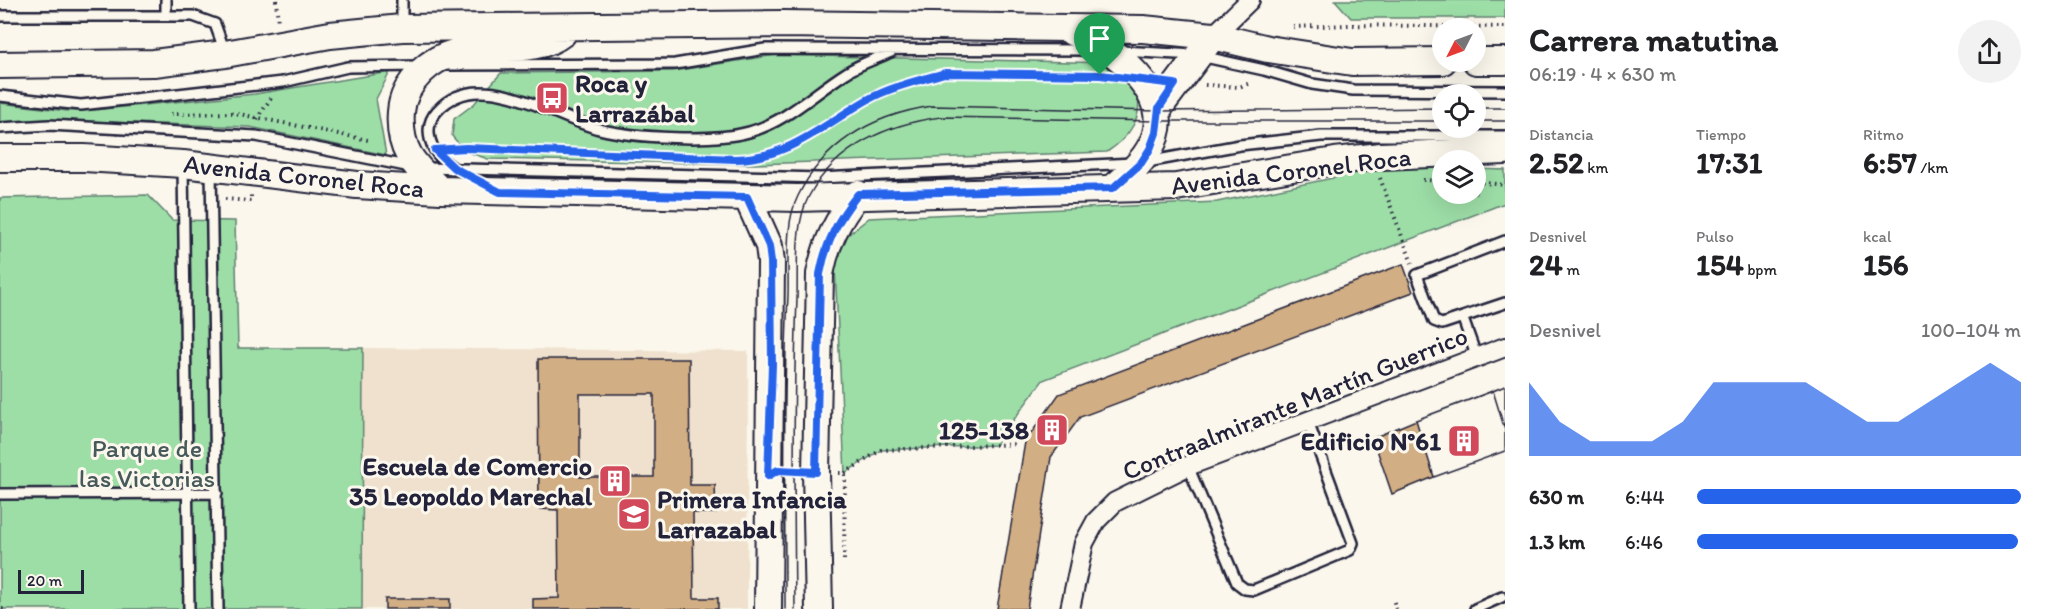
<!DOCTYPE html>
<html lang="es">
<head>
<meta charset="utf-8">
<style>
	:root { --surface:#fff; --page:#f2f2f2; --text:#202124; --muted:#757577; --accent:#2563eb }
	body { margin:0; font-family:Itim,sans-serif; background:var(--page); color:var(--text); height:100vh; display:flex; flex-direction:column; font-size:22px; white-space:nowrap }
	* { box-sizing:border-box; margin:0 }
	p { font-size:20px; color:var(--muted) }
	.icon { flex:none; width:33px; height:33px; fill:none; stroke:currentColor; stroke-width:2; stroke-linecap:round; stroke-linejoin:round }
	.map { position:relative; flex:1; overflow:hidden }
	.sheet { display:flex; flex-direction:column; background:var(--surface); width:540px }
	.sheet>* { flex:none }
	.needle { width:39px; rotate:228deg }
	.controls { position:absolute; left:1432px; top:18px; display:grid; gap:12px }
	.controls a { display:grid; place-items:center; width:54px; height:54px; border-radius:50%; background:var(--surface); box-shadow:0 6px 24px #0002; font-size:30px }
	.scale { position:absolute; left:18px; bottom:15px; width:66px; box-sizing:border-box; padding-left:6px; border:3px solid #22223b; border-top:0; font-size:16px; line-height:21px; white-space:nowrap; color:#22223b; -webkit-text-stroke:4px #fbf7ec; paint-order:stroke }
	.pin { position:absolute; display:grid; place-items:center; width:51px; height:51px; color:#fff; margin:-62px -26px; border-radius:50% 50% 50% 0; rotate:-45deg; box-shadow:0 0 6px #0007 }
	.pin .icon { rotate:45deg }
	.round { display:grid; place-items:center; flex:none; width:63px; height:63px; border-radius:32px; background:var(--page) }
	.overview { display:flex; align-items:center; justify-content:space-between; height:102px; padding:0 24px }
	h1 { font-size:33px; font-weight:700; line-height:45px }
	.metrics { display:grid; grid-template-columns:repeat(3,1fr); gap:9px; height:102px; padding:6px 24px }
	.metrics div { display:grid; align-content:center }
	.metrics b { font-size:30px; font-weight:700 }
	.metrics small { font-size:16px; font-weight:400 }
	.metrics p { font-size:16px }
	.chart { height:168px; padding:12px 24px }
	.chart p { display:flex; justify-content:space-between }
	.chart svg { width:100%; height:108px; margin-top:6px; fill:var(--accent); opacity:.7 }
	ul { padding:0 24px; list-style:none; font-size:20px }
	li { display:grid; grid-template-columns:96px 72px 1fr; align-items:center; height:45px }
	li i { height:15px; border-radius:8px; background:var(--accent) }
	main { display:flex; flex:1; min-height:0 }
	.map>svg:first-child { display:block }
</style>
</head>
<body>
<main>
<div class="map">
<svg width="1505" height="609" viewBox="0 0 1505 609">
	<rect width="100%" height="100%" fill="#fbf7ec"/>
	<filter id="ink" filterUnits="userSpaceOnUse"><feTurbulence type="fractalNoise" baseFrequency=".0167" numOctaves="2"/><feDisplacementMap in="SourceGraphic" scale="12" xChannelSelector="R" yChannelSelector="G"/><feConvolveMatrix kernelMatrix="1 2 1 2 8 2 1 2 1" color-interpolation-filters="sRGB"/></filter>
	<g filter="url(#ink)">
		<path fill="#efe1cd" d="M363,348L748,351L747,609H362Z"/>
		<path fill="#9ddea7" stroke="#608071" stroke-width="1.5" d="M1335,0H1505V18H1351Z
			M776,55L1111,63C1118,71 1130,79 1134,88C1148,115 1127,139 1107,152L754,164L488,159L465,151L452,136L454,119L474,104L501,73L673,71Z
			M390,72L376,99L386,155L250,127L47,120L0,122V103L68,111L93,110L255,94Z
			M1391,166L1443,168V194H1476V169L1505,170V203L1043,380L995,445L881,450L845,473L834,246L869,218L1217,202Z
			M148,195L172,220L235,221L238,348H363L362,609H0V198Z"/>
		<path fill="#d2ae84" stroke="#22223b" stroke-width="1.5" fill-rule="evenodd" d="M1403,264L1413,292L1080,417L1051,457L1027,609H997L1025,442L1059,394Z
			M538,359H689L690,485H715L716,513H693L694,598H718V609H533V599L559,598L558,510L539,509ZM580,394H654V477H580Z
			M1505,386V451L1434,477L1416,420Z
			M1505,386V430L1493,391Z
			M1493,391L1505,430V451L1434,477L1416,420Z
			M1416,420L1434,477L1392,494L1373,438Z
			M385,599H450V609H385Z"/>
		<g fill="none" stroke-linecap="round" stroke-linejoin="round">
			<g stroke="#22223b" stroke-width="14">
				<path id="lane" d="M402,0V26
					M0,16H166V0
					M166,16H193L215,24L225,52
					M1120,51L1196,55L1264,70L1312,84L1353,90L1505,91
					M446,65L675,64L765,49L1094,50
					M0,96L81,105L283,82L348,67L420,66
					M0,128L49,125L256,136L411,167
					M1147,162L1240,145L1321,136H1505
					M183,165L189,609
					M425,168L820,178L1134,163
					M211,170L218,609
					M482,183C465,174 444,166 434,149C427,136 427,122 437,111C478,64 552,117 599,129C635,138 713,142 749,132C786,122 814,93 846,73C859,64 876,59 891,52
					M1505,241L1417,275L1434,321L1442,324L1505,303
					M1463,319L1477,358
					M1188,466L1237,583L1245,589L1254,590L1350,550L1353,543L1308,422
					M0,494L217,493
					M1475,609L1502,597"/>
			</g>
			<g stroke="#22223b" stroke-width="22">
				<path id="street" d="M1213,36L1250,0
					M1070,609L1084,543L1096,521L1115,502L1188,466L1505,347"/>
			</g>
			<g stroke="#22223b" stroke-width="30">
				<path id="secondary" d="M1072,32C1098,42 1118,54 1137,75C1177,120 1154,155 1113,188
					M1476,61H1505
					M0,65L154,63L225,54L330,35L402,28L783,24L1143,29L1213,36L1268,49L1352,62L1443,61
					M1159,108L1213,36
					M0,158H84L183,164L357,185L440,190L797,198L1176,187L1335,161L1381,156L1505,151
					M440,190C414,165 398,151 401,112C402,96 409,84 421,72C463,30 524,64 563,33
					M747,197L769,246L771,262L768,609
					M819,609L816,472L820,274C826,242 838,219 858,194"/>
			</g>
			<path stroke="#22223b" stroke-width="4" stroke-dasharray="1.5 4.5" stroke-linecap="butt" d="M276,0L278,23
				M1293,27L1349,25L1505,27
				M1205,85L1239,87L1251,83
				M171,114L234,113L368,140
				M257,119L271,98
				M455,149L651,156
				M746,159L786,150L869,98L945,73L1102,76
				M1380,178L1412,263
				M1423,180L1443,181
				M1476,182L1505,185
				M225,199L251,201V195
				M839,473H845L881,450L1017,444
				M844,560L845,473
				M1394,602L1396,609
				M2,609H4"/>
			<use href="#lane" stroke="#fbf7ec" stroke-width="9"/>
			<use href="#street" stroke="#fbf7ec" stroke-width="18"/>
			<use href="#secondary" stroke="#fbf7ec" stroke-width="26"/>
			<path stroke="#22223b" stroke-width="1.5" d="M1476,108H1505
				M1476,121H1505
				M785,609C785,504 783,399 788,295C789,263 784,224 798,196C825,141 874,115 932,106L1158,111L1443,108
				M795,609C794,506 793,402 797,299C798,267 794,224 809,196C836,146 888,124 941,117L1158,121H1443"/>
		</g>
	</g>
	<g fill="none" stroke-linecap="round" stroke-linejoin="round" filter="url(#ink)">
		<g stroke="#fff" stroke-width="12">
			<path id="route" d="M945,73L1100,75L1175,84L1159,108L1156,133L1150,149L1141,163L1113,188L858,194C838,219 826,242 820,274L816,472L778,470L768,476L772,365L771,262L769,246L747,197L500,192L454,168L435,150L466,148L735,159C789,158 823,125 867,100C890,87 920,80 945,73Z"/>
		</g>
		<use href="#route" stroke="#2563eb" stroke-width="8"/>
	</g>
	<defs>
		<g id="bus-square" transform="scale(1.725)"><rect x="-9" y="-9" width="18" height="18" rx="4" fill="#d1495b" stroke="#fbf7ec"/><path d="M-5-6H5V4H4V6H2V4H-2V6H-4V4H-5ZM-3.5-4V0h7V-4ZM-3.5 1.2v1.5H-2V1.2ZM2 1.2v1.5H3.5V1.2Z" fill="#fff"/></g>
		<g id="building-square" transform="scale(1.725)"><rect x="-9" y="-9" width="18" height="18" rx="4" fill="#d1495b" stroke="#fbf7ec"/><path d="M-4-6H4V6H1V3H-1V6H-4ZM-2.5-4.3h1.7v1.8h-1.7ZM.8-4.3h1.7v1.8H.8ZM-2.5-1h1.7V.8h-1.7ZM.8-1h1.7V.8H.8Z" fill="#fff"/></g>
		<g id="school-square" transform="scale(1.725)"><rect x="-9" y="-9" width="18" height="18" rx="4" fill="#d1495b" stroke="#fbf7ec"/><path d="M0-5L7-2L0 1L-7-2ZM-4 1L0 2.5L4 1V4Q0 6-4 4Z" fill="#fff"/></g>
	</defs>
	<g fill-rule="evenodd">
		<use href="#bus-square" x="552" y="98"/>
		<use href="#building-square" x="1052" y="430"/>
		<use href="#building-square" x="1464" y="441"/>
		<use href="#building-square" x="615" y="481"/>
		<use href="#school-square" x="634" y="514"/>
	</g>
	<g text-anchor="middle" stroke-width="6" stroke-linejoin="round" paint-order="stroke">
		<g font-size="26" font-weight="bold" fill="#22223b" stroke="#fbf7ec" text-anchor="end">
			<text x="575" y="92" text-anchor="start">Roca y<tspan x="575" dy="30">Larrazábal</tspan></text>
			<text x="1029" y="439">125-138</text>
			<text x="1441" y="450">Edificio N°61</text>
			<text x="592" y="475">Escuela de Comercio<tspan x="592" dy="30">35 Leopoldo Marechal</tspan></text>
			<text x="657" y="508" text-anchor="start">Primera Infancia<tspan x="657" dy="30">Larrazabal</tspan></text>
		</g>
		<g font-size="26" fill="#22223b" stroke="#fbf7ec">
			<text transform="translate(1291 171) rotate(-7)" y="9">Avenida Coronel Roca</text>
			<text transform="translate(304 176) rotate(6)" y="9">Avenida Coronel Roca</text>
			<text transform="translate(1295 403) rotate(-22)" y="9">Contraalmirante Martín Guerrico</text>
		</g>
		<g font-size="26" fill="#475a5b" stroke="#fbf7ec">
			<text x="147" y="457">Parque de<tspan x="147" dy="30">las Victorias</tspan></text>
		</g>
	</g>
</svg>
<div class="controls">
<a><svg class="needle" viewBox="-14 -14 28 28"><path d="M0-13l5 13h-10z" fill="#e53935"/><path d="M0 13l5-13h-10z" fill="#757577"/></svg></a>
<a><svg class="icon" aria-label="locate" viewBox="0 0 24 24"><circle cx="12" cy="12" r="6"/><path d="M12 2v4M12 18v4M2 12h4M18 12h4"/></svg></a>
<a><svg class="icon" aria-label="layers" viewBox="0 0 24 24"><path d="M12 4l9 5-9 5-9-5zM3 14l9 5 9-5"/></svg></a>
</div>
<div class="scale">20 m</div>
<div class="pin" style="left:1100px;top:75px;background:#1e9e55"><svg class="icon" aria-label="arrive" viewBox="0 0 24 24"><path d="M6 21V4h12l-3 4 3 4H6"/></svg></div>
</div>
<section class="sheet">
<div class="overview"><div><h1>Carrera matutina</h1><p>06:19 · 4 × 630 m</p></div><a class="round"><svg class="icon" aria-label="share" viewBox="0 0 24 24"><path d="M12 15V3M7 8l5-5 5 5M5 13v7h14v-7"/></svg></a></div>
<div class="metrics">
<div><p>Distancia</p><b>2.52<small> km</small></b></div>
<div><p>Tiempo</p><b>17:31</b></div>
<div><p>Ritmo</p><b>6:57<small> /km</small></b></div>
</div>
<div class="metrics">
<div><p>Desnivel</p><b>24<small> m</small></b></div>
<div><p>Pulso</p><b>154<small> bpm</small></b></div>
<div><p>kcal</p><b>156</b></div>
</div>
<div class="chart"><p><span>Desnivel</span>100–104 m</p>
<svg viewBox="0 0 160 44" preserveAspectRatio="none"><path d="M0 44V14L10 30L20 38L30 38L40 38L50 30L60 14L70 14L80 14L90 14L100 22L110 30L120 30L130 22L140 14L150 6L160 14V44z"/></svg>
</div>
<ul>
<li><b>630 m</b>6:44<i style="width:100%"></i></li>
<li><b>1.3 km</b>6:46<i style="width:99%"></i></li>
</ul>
</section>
</main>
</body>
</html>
